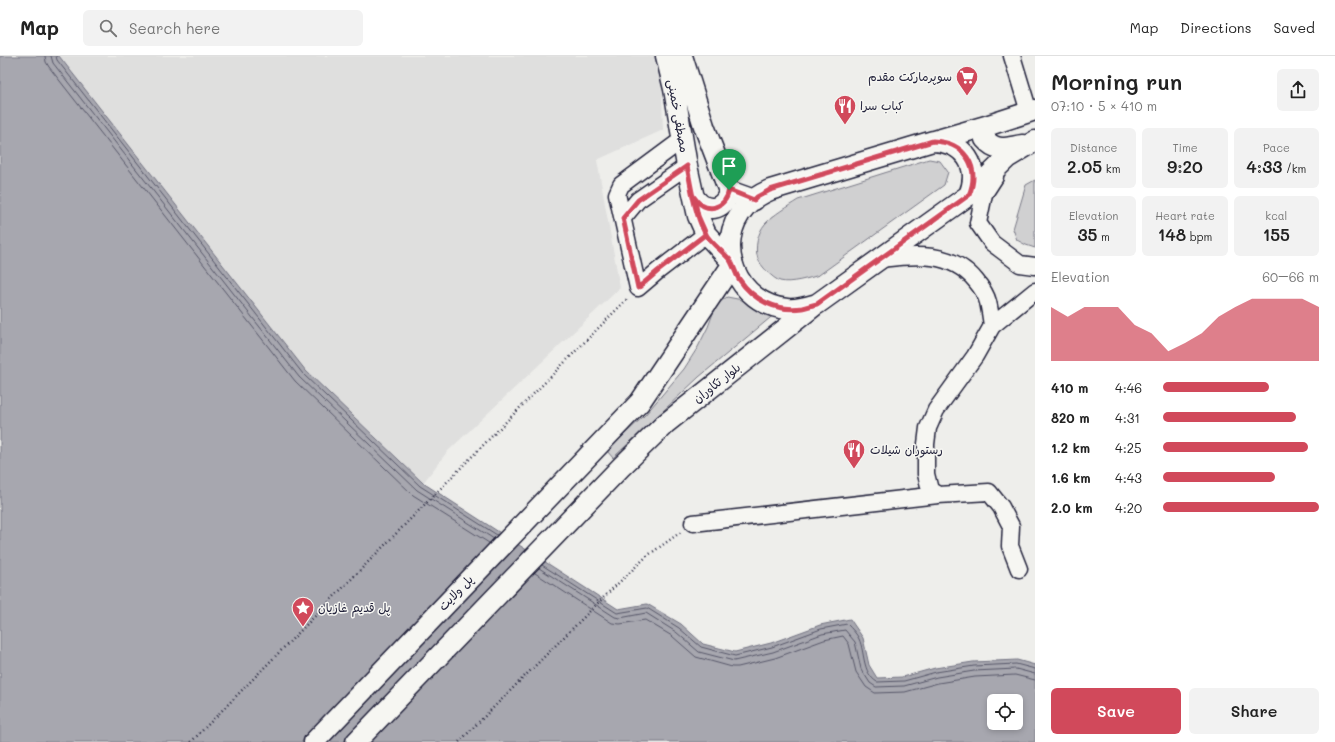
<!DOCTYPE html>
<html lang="en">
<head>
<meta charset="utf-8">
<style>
	:root { --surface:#fff; --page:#f2f2f2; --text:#222; --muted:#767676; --line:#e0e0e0; --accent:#d1495b }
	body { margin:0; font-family:Mali,"Playpen Sans Arabic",sans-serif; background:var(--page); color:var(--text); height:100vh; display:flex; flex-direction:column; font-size:15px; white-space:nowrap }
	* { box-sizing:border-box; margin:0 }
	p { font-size:13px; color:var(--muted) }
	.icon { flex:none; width:22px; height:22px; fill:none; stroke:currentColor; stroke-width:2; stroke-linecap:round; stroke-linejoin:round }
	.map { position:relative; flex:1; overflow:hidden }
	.sheet { display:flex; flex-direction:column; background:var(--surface); width:300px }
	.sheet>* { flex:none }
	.controls { position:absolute; left:987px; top:638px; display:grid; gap:8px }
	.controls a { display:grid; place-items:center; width:36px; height:36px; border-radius:6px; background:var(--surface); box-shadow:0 2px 6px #0003; font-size:20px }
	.pin { position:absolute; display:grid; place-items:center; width:34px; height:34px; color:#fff; margin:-41px -17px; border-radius:50% 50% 50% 0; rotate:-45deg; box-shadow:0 0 4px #0007 }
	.pin .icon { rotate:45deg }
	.round { display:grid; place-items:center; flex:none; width:42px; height:42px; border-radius:6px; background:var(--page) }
	.overview { display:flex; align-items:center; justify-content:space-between; height:68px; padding:0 16px }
	h1 { font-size:22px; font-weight:600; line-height:30px }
	.figures { display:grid; grid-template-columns:repeat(3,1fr); gap:6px; height:68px; padding:4px 16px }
	.figures div { display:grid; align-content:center; border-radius:6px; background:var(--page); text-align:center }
	.figures b { font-size:17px; font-weight:600 }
	.figures small { font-size:11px; font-weight:400 }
	.figures p { font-size:11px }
	.chart { height:112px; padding:8px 16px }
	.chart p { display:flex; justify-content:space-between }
	.chart svg { width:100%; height:72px; margin-top:4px; fill:var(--accent); opacity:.7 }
	.button { display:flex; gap:8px; margin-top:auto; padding:8px 16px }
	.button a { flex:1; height:46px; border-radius:6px; background:var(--accent); color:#fff; font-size:16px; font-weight:600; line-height:46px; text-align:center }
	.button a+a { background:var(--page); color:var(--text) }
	ul { padding:0 16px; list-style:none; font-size:13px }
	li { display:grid; grid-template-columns:64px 48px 1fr; align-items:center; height:30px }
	li i { height:10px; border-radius:5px; background:var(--accent) }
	header { display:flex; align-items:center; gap:24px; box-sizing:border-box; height:56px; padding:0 20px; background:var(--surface); border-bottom:1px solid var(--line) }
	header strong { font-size:19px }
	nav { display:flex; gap:22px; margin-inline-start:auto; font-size:14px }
	.search { width:280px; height:36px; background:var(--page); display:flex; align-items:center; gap:10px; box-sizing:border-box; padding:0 14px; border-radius:6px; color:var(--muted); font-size:15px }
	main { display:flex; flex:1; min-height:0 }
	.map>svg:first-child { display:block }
</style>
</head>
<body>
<header>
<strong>Map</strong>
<div class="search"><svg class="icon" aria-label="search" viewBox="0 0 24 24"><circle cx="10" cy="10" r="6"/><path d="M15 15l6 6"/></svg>Search here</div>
<nav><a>Map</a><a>Directions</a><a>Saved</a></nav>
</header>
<main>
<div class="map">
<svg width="1035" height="686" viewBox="0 0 1035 686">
	<rect width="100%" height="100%" fill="#eeeeeb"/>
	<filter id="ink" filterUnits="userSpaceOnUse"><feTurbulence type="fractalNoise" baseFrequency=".025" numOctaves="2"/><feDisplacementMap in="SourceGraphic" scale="8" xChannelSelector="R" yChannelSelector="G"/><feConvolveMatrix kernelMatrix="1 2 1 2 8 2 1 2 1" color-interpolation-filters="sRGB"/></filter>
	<g filter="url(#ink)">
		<path fill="#dfdfde" d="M59,0H660L661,5L663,74L597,104L620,232L447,396L423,427L306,315Z"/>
		<path fill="#d0d0d1" stroke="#797986" d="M929,103L940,105L948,116L944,129L819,219C810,222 790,228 780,225C773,223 760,209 758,203C754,192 758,176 765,168C774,158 787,151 798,144Z
			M1035,124V192L1026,189L1017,184L1013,173L1026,129Z
			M727,241L748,245L776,257L699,321L613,402L607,395L645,359L684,313L698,291L708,271L716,249Z"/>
		<path fill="#a7a7af" stroke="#727281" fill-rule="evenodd" d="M0,0H59L306,315L423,427L618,553L647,548L681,568L703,588L735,596L771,587L820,569L850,563L863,582L869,609L877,622L903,621L935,612L973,606L1017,604L1035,609V686H0ZM994,645H1016V667H994Z"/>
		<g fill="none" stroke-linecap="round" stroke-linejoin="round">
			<path stroke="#575769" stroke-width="1" d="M45,0L46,6L49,11L295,325L413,439L489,487
				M51,0L53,7L299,321L417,434L494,483
				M56,0L57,4L303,318L420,430L497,479
				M542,509L617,557L647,552L679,572L701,591L735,600L772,591L821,573L847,568C851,572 857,578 859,583C865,596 862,617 877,626L904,625L936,616L974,610L1016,608L1035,613
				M539,512L615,561L620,562L646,557L676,576L699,596L734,605L773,596L822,578L845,574L855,586L861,613L870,627L876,631L904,630L937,621L974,615L1016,613L1035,618
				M535,517L612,567L620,568L645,564L672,580L696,601L732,611H738L775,602L824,584L843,580L849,588L856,616L866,631L875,637L905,636L938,627L975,621L1015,619L1035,624"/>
			<g stroke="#22223b" stroke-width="19">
				<path id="minor" d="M1012,0L1029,56
					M683,83L621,129L617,138L638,232L658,215L706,178
					M995,121L984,138L978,167L992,187L1020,208L1035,210
					M623,162L638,144L687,110
					M879,203C914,199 951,194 976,225C981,231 986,238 988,246C990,254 991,262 992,270
					M693,467L938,439
					M1019,513L1010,490L1011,470L1001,451L989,436L938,439L930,434L926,418V388L928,372L936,354L975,300L992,270L1035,235"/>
			</g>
			<g stroke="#22223b" stroke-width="23">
				<path id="major" d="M666,0L674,33L687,110L698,160L706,178L731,205
					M682,0L704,70L729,135L754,144
					M989,69L984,77L985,83C997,97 1007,91 1023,89
					M934,85L989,69L1035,54
					M969,139C981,110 964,86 933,85L770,134C761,138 752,143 745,151C712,189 737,248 787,253C797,254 807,251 817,248L969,139L1007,102L1035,85
					M694,141C705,158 725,155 729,135
					M314,686L640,346L732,209
					M356,686L621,411L665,368L814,250"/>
			</g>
			<path stroke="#22223b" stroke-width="2.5" stroke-dasharray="1 3" stroke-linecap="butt" d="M191,686L627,243
				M459,686L608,537L647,500L681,476"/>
			<use href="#minor" stroke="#f6f6f2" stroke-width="16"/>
			<use href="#major" stroke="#f6f6f2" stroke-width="20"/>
		</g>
	</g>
	<g fill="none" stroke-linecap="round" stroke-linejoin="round" filter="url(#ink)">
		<g stroke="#fff" stroke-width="8">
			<path id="route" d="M729,134C725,154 705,158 694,141L698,160L706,178L658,215L638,232L623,162L638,144L687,110C691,131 695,158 705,177C711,188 723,195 730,204C734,210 735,217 739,223C753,244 777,256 802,252C807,251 812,249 817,248L969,139C981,110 964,86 933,85L770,134L757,141L754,144L729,134"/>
		</g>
		<use href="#route" stroke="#d1495b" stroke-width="5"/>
	</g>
	<defs>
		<g id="supermarket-pin" transform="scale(1.15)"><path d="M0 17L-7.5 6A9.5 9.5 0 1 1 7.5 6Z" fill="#d1495b" stroke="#f6f6f2"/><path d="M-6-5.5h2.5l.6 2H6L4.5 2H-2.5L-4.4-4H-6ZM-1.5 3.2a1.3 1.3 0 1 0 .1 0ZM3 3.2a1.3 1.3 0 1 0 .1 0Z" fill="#fff"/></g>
		<g id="restaurant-pin" transform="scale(1.15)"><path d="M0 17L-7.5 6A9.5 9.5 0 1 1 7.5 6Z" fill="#d1495b" stroke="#f6f6f2"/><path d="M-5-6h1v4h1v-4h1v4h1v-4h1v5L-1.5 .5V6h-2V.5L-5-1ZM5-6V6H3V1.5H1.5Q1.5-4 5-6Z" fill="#fff"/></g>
		<g id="sight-pin" transform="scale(1.15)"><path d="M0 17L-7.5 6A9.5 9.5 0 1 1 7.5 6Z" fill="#d1495b" stroke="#f6f6f2"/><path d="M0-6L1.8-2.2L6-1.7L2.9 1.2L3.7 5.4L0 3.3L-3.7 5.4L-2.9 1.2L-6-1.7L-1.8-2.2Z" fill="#fff"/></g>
	</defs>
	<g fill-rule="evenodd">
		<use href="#supermarket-pin" x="967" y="21"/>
		<use href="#restaurant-pin" x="845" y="50"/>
		<use href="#restaurant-pin" x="854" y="394"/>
		<use href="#sight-pin" x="303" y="552"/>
	</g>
	<g text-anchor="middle" stroke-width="3" stroke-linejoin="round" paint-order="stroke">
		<g font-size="12" fill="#22223b" stroke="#f6f6f2" text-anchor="start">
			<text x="952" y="25" text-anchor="end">سوپرمارکت مقدم</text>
			<text x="860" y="54">کباب سرا</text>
			<text x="870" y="398">رستوران شیلات</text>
			<text x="318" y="556">پل قدیم غازیان</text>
		</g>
		<g font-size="12" fill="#22223b" stroke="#f6f6f2">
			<text transform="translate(678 60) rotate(80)" y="4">مصطفی خمینی</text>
			<text transform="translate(717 327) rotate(-38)" y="4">بلوار تکاوران</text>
			<text transform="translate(456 537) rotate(-46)" y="4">پل ولایت</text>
		</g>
	</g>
</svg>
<div class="controls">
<a><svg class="icon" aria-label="locate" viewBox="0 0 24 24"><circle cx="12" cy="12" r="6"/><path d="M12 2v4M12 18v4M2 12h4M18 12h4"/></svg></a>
</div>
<div class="pin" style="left:729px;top:134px;background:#1e9e55"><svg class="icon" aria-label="arrive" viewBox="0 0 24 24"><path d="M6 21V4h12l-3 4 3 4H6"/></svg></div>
</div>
<section class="sheet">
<div class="overview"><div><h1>Morning run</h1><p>07:10 · 5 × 410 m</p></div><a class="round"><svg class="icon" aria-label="share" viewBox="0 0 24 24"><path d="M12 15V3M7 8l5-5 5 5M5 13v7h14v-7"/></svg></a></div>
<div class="figures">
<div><p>Distance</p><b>2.05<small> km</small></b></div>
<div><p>Time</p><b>9:20</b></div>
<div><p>Pace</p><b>4:33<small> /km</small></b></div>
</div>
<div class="figures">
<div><p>Elevation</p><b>35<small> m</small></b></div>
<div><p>Heart rate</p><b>148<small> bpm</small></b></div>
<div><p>kcal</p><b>155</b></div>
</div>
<div class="chart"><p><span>Elevation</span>60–66 m</p>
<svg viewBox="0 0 160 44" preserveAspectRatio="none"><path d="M0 44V11L10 17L20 11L30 11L40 11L50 22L60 27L70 38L80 33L90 27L100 17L110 11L120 6L130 6L140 6L150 6L160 11V44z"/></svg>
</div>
<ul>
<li><b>410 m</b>4:46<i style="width:68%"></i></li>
<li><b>820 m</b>4:31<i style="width:85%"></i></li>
<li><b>1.2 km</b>4:25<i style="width:93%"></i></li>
<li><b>1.6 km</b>4:43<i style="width:72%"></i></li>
<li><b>2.0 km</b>4:20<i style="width:100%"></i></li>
</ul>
<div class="button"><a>Save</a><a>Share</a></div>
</section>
</main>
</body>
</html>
